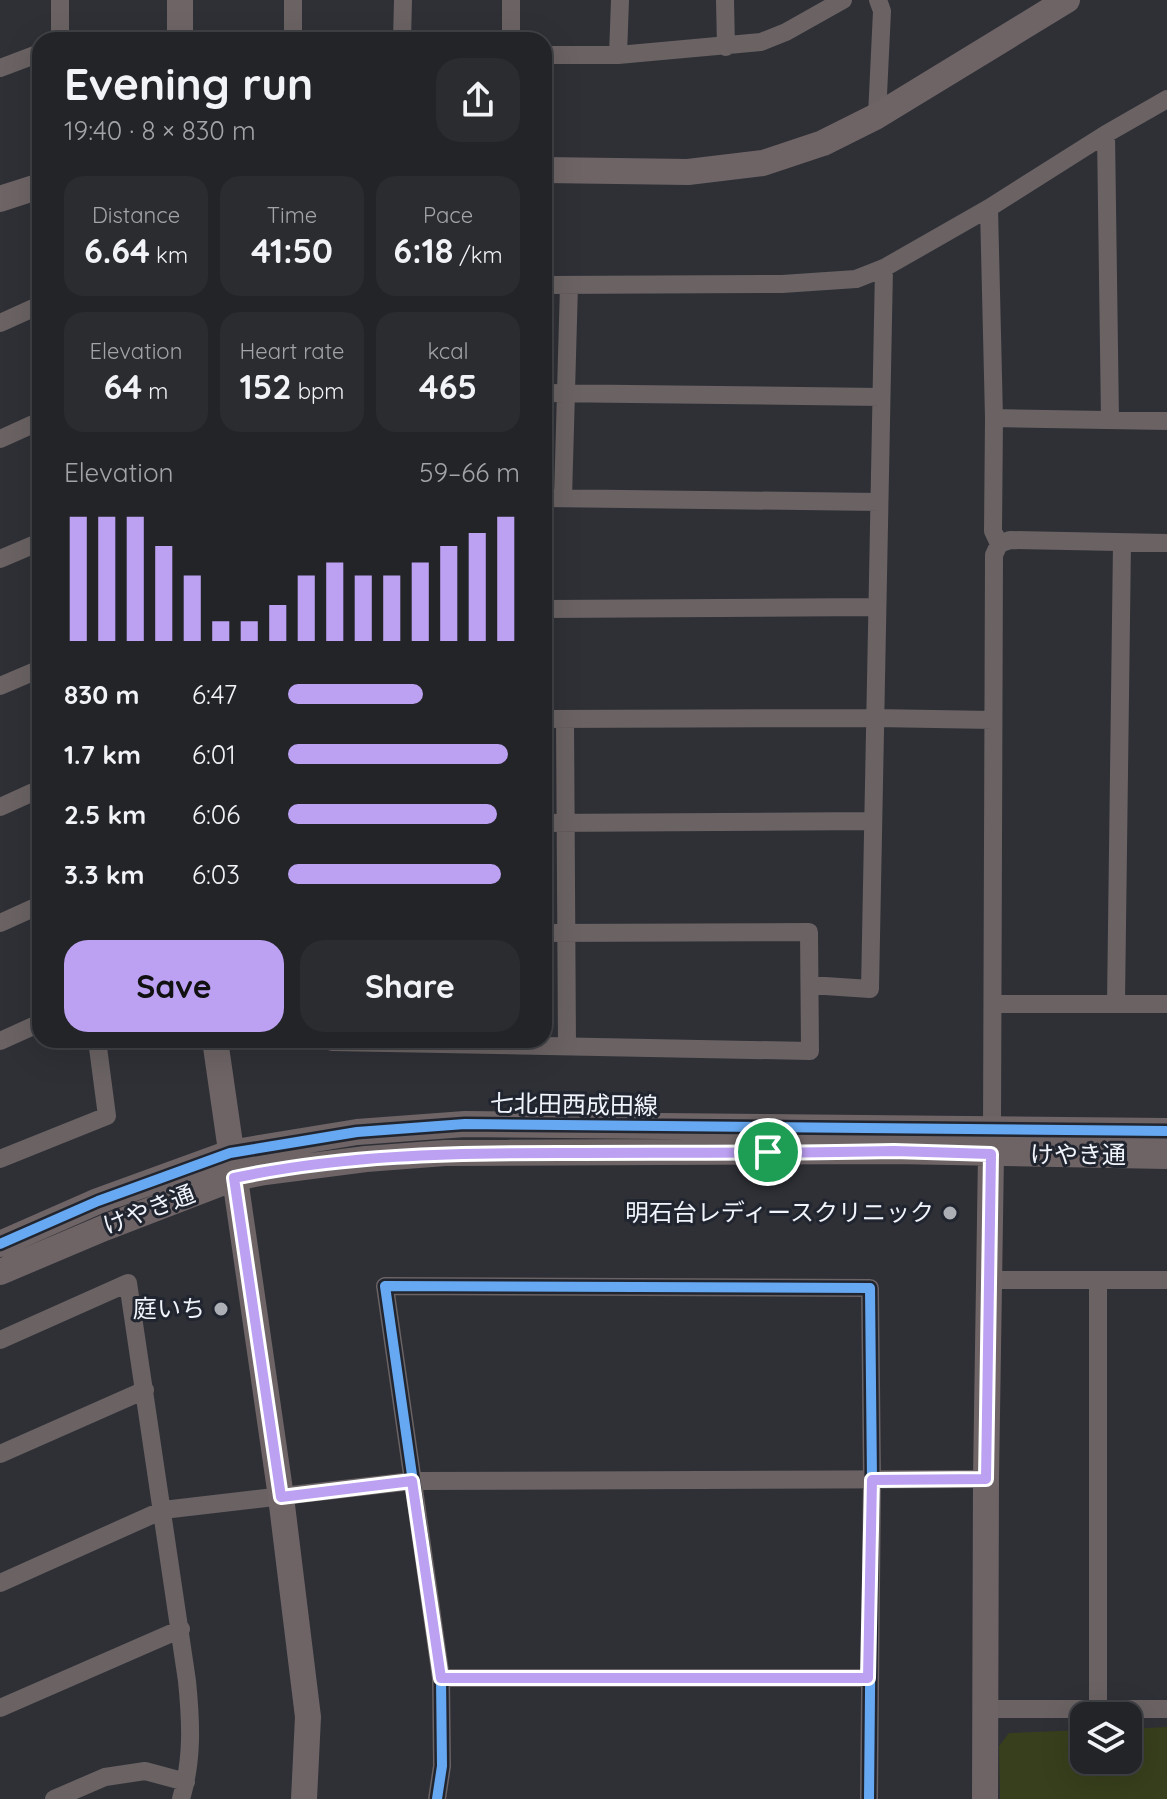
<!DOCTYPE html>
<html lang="en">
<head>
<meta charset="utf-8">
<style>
	:root { --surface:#222428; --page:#2a2c30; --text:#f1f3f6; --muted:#a2a4a8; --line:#3f4145; --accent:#bca0f2 }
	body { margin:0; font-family:Quicksand,"Noto Sans JP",sans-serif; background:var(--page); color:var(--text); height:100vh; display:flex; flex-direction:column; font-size:30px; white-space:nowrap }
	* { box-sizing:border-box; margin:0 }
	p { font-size:26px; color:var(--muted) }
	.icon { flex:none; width:44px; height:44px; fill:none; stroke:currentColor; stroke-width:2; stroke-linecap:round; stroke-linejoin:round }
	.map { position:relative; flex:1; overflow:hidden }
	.side { position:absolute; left:32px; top:32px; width:520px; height:1016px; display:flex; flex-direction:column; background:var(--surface); border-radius:24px; box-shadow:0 8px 32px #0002,0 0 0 2px var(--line) }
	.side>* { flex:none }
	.tools { position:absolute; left:1070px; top:1702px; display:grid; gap:16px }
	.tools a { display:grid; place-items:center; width:72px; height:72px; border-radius:16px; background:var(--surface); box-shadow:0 8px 32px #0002,0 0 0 2px var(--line); font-size:40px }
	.pin { position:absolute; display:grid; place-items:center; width:68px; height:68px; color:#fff; margin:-34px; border:4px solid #fff; border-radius:50%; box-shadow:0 2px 8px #0007 }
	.round { display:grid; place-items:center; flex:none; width:84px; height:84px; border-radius:24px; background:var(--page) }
	.overview { display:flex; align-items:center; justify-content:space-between; height:136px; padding:0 32px }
	h1 { font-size:44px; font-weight:800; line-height:60px }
	.stats { display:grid; grid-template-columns:repeat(3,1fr); gap:12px; height:136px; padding:8px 32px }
	.stats div { display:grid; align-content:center; border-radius:20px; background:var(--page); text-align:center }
	.stats b { font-size:34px; font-weight:800 }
	.stats small { font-size:22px; font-weight:400 }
	.stats p { font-size:22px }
	.chart { height:224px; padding:16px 32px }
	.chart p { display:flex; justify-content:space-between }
	.chart svg { width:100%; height:144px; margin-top:8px; stroke:var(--accent); stroke-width:6 }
	.action { display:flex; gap:16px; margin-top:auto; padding:16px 32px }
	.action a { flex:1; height:92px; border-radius:24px; background:var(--accent); color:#111; font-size:32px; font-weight:800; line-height:92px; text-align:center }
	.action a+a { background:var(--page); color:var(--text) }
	ul { padding:0 32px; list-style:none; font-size:26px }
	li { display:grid; grid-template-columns:128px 96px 1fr; align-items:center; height:60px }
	li i { height:20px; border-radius:10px; background:var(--accent) }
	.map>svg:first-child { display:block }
</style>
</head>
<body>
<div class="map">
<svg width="1167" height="1799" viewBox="0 0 1167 1799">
	<rect width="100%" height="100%" fill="#2e3036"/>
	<path fill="#383f1c" d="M1167,1727V1799H1000L999,1746L1009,1733L1084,1730V1760H1128V1729Z"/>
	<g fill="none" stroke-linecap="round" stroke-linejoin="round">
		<path stroke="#6a6263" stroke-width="18" d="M60,0V40
			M725,0L726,47
			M293,40V0
			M402,40L403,0
			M511,40V0
			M544,55H618L761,42L786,32L843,0
			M618,55L620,0
			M0,68L40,53
			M877,116L882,11L878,0
			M1106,134L1110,420
			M989,208L994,418L993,531L999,544
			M544,285L782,284L856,279L884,268L989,208L1106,134L1167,99
			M0,323L40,305
			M544,393L881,397
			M994,418L1167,421
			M0,439L40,421
			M544,498L879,502
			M563,498L569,285
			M0,559L40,542
			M544,609L877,607
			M0,686L40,669
			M544,719L875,718L993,720
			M565,720L567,1045
			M0,807L40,789
			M544,823L873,821
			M0,923L40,905
			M810,985L870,989L884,268
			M1116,1003L1122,543
			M994,1004H1167
			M332,1040V1042L810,1051L809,932L544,933
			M0,1041L40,1023
			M992,1129L994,555L999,544L1010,540L1167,543
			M0,1159L107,1116L97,1040
			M991,1280H1167
			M0,1340L128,1283L187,1681C191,1721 193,1759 181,1799
			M0,1454L145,1390
			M0,1583L163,1510L412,1481L986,1479
			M441,1678H868
			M0,1708L181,1629
			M985,1709H1167
			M1098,1709V1281
			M54,1799L105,1777L145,1771L186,1782
			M437,1799L442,1766L441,1678L385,1286L870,1288L872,1480L869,1799"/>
		<path stroke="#6e6466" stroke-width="26" d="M180,40V0
			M544,170L688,172L763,163L823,143L877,116L1067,0
			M0,199L40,186
			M215,1040L281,1497L308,1717L304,1799
			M0,1244L98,1201L230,1153L357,1132L465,1124L1167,1131
			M0,1272L104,1228L234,1178L265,1172L366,1159L445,1153L894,1151L1167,1156
			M985,1799L986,1479L991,1154"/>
		<g stroke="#21252f" stroke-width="15">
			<path id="cycleway" d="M0,1244L98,1201L230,1153L357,1132L465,1124L1167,1131
				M437,1799L442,1766L441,1678L385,1286L870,1288L872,1480L869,1799"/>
		</g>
		<use href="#cycleway" stroke="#66a8f1" stroke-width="10"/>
	</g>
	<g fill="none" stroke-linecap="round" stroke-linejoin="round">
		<g stroke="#fff" stroke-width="16">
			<path id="route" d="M894,1151L991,1154L986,1479L872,1480L868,1678H441L412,1481L281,1497L234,1178C341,1155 451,1153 560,1153C671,1152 782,1154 894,1151Z"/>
		</g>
		<use href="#route" stroke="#bca0f2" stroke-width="10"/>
	</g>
	<g fill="#adafb6" stroke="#21252f" stroke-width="3">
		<circle cx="950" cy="1213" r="8"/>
		<circle cx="221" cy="1309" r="8"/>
	</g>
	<g text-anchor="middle" stroke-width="6" stroke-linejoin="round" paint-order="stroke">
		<g font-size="24" fill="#f1f4fb" stroke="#21252f">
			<text transform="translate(574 1105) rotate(1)" y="8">七北田西成田線</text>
			<text x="1078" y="1163">けやき通</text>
			<text transform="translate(149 1210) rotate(-21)" y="8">けやき通</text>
		</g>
		<g font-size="24" fill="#f1f4fb" stroke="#21252f" text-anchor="end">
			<text x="934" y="1221">明石台レディースクリニック</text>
			<text x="205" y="1317">庭いち</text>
		</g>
	</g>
</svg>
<div class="tools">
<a><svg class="icon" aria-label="layers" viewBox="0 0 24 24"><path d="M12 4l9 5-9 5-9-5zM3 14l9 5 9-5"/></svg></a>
</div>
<div class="pin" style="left:768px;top:1152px;background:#1e9e55"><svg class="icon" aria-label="arrive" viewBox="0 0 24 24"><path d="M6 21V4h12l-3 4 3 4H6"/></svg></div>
<section class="side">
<div class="overview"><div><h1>Evening run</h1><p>19:40 · 8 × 830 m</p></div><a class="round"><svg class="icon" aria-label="share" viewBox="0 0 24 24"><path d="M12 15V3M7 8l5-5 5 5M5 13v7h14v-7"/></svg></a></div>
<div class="stats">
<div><p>Distance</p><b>6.64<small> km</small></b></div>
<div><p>Time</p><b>41:50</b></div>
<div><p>Pace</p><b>6:18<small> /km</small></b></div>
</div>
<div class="stats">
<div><p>Elevation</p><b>64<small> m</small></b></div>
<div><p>Heart rate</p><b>152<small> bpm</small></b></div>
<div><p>kcal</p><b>465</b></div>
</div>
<div class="chart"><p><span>Elevation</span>59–66 m</p>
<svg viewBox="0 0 160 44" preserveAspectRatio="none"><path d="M5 44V6M15 44V6M25 44V6M35 44V15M45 44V24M55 44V38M65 44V38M75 44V33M85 44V24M95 44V20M105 44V24M115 44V24M125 44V20M135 44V15M145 44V11M155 44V6"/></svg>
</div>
<ul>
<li><b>830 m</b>6:47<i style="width:58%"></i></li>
<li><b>1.7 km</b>6:01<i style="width:95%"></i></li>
<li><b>2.5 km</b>6:06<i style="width:90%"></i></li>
<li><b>3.3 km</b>6:03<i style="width:92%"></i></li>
</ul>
<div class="action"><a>Save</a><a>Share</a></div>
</section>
</div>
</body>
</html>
